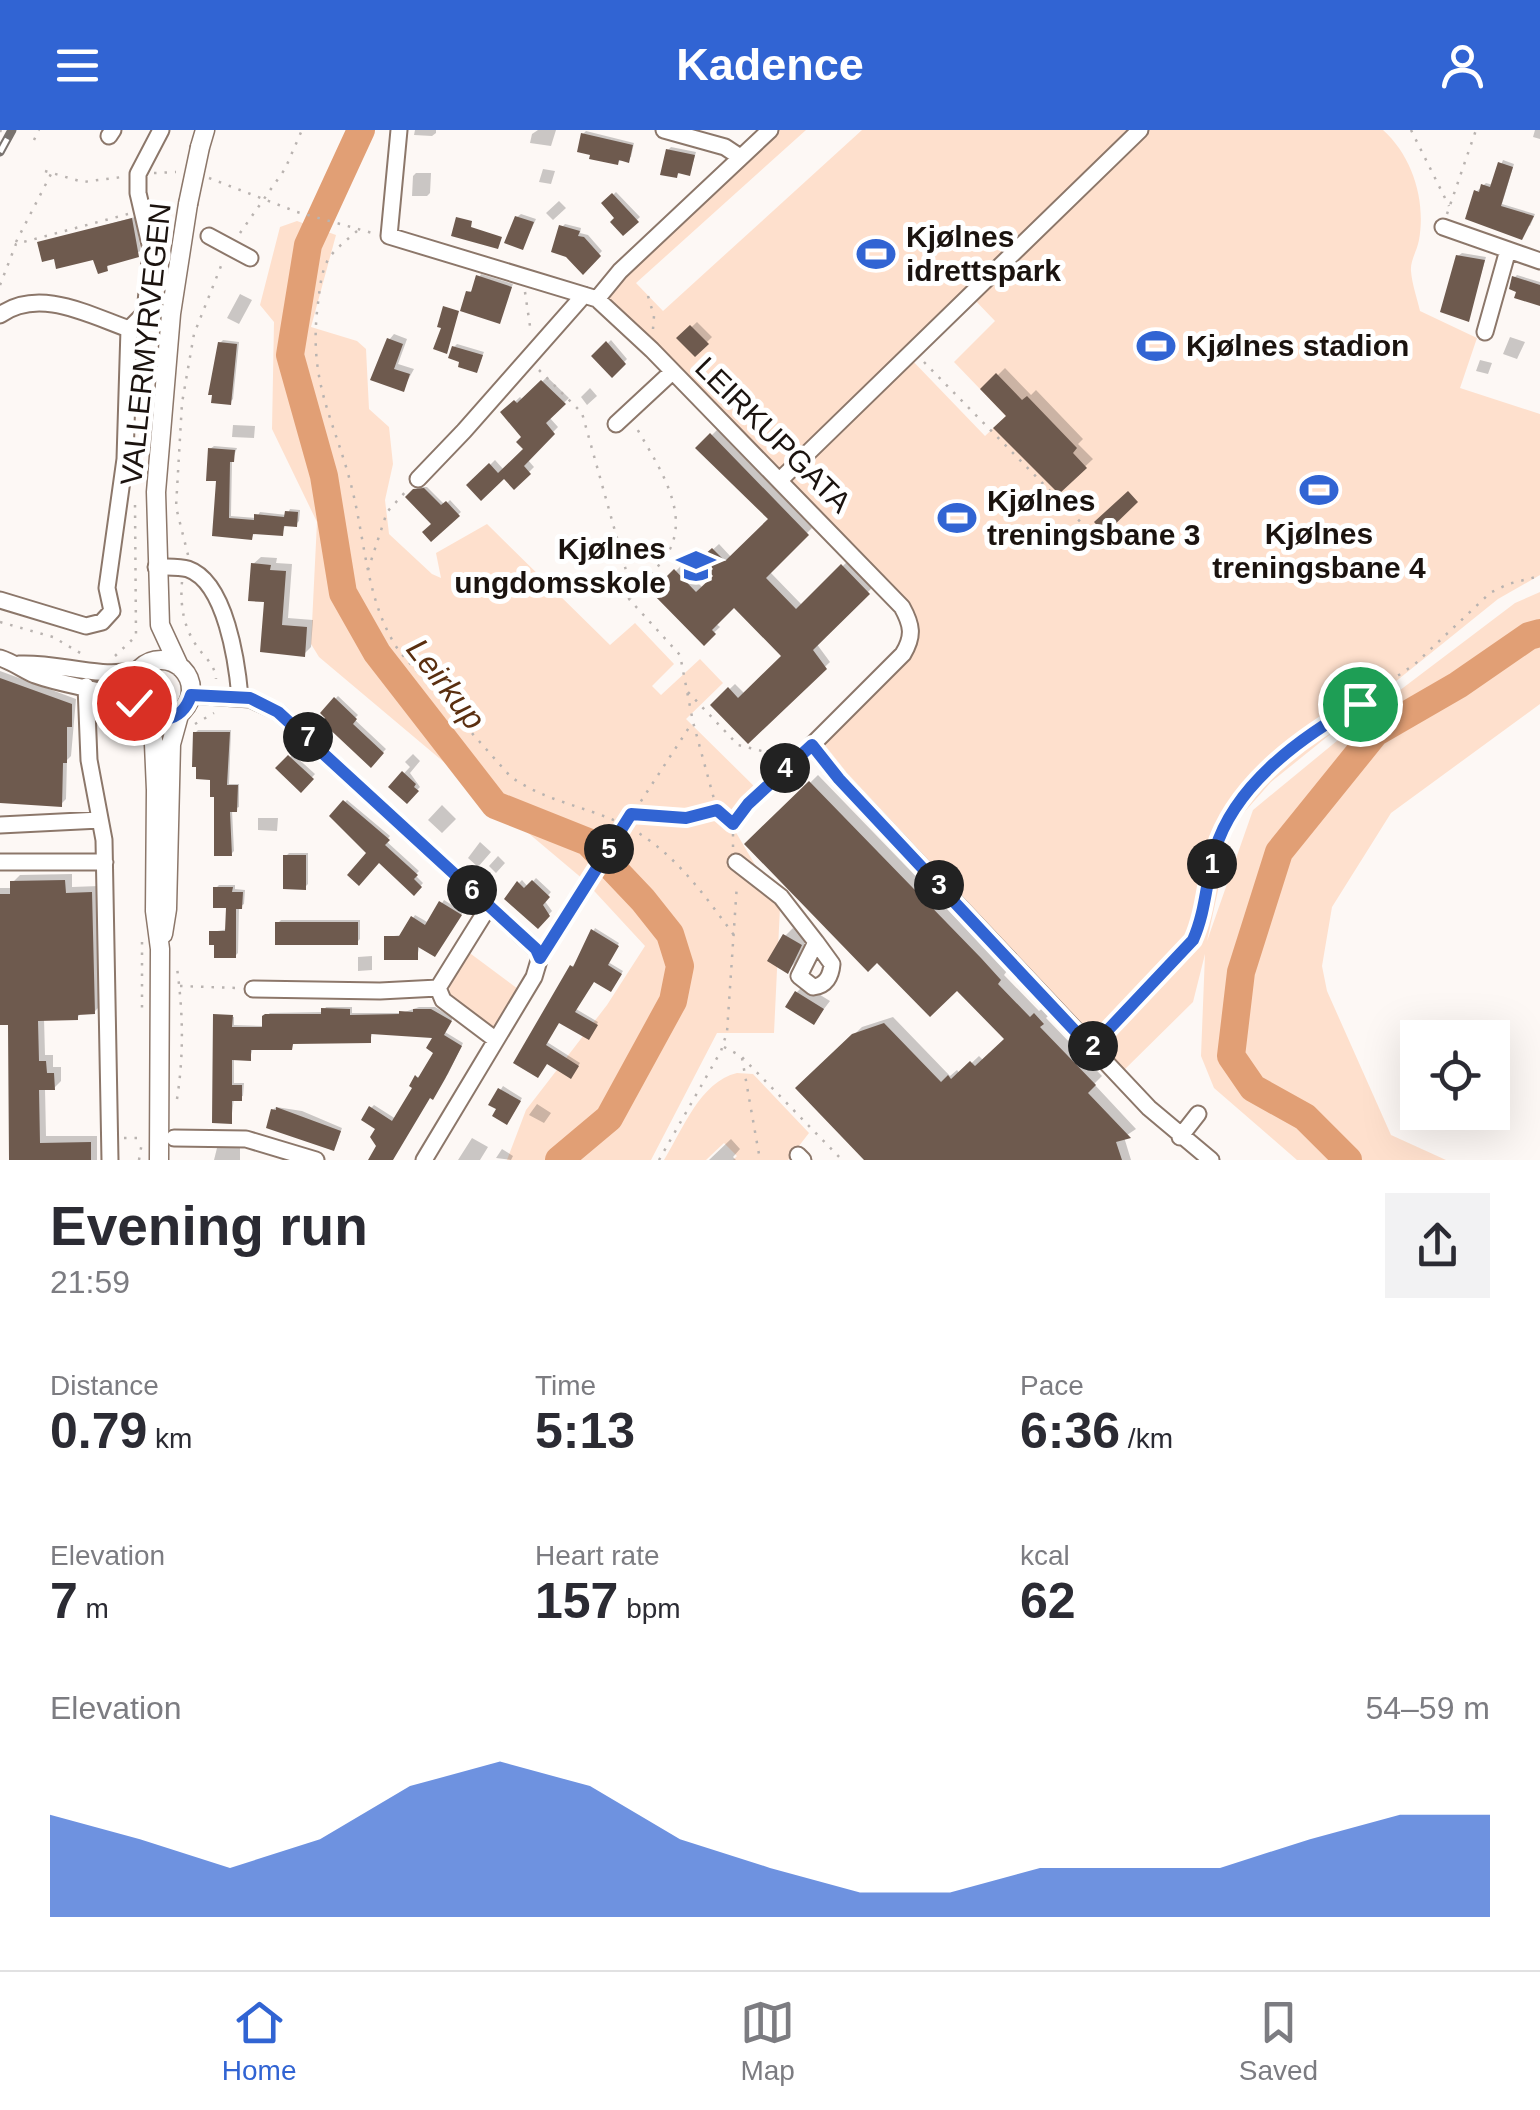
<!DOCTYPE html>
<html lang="en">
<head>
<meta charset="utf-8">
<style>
	:root { --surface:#fff; --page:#f2f2f3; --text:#2b2b33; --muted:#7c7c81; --line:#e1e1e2; --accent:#3164d3 }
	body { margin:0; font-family:Arial,sans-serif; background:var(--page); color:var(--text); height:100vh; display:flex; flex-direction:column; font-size:38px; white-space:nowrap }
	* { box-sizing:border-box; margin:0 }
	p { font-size:32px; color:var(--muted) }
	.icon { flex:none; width:55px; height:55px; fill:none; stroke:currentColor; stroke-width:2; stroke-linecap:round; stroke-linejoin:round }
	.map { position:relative; height:1030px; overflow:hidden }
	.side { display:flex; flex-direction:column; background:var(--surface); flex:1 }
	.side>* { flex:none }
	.tools { position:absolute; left:1400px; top:890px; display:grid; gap:20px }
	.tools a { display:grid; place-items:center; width:110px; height:110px; border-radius:0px; background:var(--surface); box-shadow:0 10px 40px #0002; font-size:50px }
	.pin { position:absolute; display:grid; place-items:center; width:85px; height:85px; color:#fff; margin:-42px; border:5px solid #fff; border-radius:50%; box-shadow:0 2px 10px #0007 }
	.km { position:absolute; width:50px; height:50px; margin:-25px; border-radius:50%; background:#222; color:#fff; font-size:28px; line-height:50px; text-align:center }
	.round { display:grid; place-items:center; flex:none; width:105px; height:105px; border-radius:0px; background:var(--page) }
	.head { display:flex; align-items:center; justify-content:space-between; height:170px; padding:0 50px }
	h1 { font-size:55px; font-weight:800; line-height:75px }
	.figures { display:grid; grid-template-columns:repeat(3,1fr); gap:15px; height:170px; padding:10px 50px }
	.figures div { display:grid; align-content:center }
	.figures b { font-size:50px; font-weight:800 }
	.figures small { font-size:28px; font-weight:400 }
	.figures p { font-size:28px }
	.chart { height:280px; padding:20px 50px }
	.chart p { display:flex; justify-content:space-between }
	.chart svg { width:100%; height:180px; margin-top:10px; fill:var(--accent); opacity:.7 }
	header { display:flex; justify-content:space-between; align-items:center; height:130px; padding:0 50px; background:var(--accent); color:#fff; font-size:45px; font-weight:800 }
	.tab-bar { display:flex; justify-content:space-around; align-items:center; height:140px; border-top:2px solid var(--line); background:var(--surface); font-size:28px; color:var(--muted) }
	.tab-bar a { display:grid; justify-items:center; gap:5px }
	.tab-bar .on { color:var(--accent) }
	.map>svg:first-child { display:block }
</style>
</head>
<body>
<header><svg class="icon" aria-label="menu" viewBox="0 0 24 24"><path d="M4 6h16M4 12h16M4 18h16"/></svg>Kadence<svg class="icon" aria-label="person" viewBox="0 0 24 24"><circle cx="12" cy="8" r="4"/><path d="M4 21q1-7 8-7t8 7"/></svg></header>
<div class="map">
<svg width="1540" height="1030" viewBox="0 0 1540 1030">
	<rect width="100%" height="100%" fill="#fdf8f5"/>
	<path fill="#fee0cd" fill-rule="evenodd" d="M770,0H806L636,153L663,181L862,0H1383C1413,27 1426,71 1419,110C1417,121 1410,131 1411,141C1412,154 1417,168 1420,181L1477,208L1460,258L1540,284V445L1498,469L1271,652L1232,696L1207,811L1253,680L1383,573L1515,473L1540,462V574L1391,683L1332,777L1322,836L1327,861L1391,1005L1446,1030H1297L1214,958L1201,926L1205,824L1193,872L1119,945L812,615L903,524L910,491L597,169ZM971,166L995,191L954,232L1006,286L985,306L908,226Z
		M297,91L336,105L311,197L357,211L366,219L369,279L389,297L393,334L385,370L389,404L432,444L441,448L436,423L487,394L610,515L635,493L674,534L652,556L661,565L700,529L723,553L686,589L760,662L731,694L780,777L774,903H717L651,1030H507L526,980L607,875L645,816L584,750L319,527L311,514L317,392L272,299L274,192L260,175L280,97Z
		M467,821L518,859L496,896L490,898L450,866L449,854Z
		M737,943L753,944L809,1003L788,1030H733L737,1026L724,1013L706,1030H664C683,999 700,952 737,943Z"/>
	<path fill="#0003" d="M415,0H436V3L432,6L414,5Z
		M538,0H556L551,16L530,13L532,4Z
		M1535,0H1540V9L1533,7Z
		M586,1L634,13L631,27L617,32L583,4Z
		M671,17L696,22L690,43L681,41L676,46L668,20Z
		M1503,30L1514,34L1502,74L1535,84L1530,96L1476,62L1486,53L1493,55Z
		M543,39L555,41L551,54L539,52Z
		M416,43H431L430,63L427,66H412L413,46Z
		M616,62L640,87L623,103L618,88L605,73Z
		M559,71L566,78L553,90L546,83Z
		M521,84L536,89L523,117L517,87Z
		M135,87L141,121L109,133L107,138L94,127L56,126L40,113Z
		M565,94L581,98L580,103L588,105L602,121L583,141L562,97Z
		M1462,123L1486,127L1468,189L1458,126Z
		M481,144L513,154L499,191L468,162L474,160Z
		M1517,145L1540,152V174L1515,147Z
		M240,164L252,170L239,194L227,188Z
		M697,192L712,207L695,224L680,208Z
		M394,204L407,209L398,234L414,239L403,259L373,249L389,210Z
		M1510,207L1525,212L1517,229L1503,224Z
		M223,210L239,212L233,269L230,272L220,213Z
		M611,210L627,229L612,244L595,226Z
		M457,214L484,222L476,241L454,217Z
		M1480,230L1492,233L1488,244L1476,241Z
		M1005,238L1031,265L1036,260L1083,309L1078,314L1093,329L1059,361L1009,286L984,259Z
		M547,247L569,268L549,287L558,297L527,329L534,337L514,357L504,346L470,355L495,330L504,340L526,319L525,307L503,283L520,267L523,270Z
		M590,258L597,266L587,275L581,267Z
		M233,295L255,296L254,308L232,307Z
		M717,300L812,398L769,441L802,475L848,431L873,457L816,513L830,532L748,611L713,575L735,554L745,564L784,526L734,475L715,493L720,497L704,512L654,462L681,436L703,458L716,446V438L705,427L719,414L732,428L772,389L699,318Z
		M214,316L237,318L232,331L231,386L256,388L260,382L287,385L290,379L300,380L299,391L296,394L286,393L282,404L255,401L252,407L215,404L219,349L210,319Z
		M418,357H427L445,375L450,370L461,382L432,408L435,394L409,367Z
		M261,427L277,428L276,433L292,434L288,488L313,490L311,517L304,524L263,520L267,470L253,434Z
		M1237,430L1246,440L1232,450L1226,444Z
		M0,541L76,569L71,626L67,630L66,669L61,674L0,671Z
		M338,566L358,585L354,589L386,619L371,635L323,582Z
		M198,600H231L229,654H239V677L232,680L234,721L231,724L212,647L195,603Z
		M293,624L315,644L301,659L279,638Z
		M413,624L420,631L410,643L420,657L407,670L392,656L410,637L405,632Z
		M818,645L988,821L1007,841L1004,845L1039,881L1043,878L1049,885L1046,888L1102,946L1094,954L1136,999L1124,1007L1131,1030H868L799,958L862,897L893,887L950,946L957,940L960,944L979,926L984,931L1007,909L957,858L877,829L748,714Z
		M347,670L390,706L386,711L419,741L415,745L423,753L414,763L332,686Z
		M442,675L456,689L442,703L428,690Z
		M278,688L277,701L258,700V688Z
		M480,712L491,722L478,737L468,728Z
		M289,723H308V754L305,757L286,726Z
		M498,726L505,733L496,743L489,736Z
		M72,744V757L99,756L101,875L94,882H82L77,888H44L45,925H53V937H61V951L54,958H45L46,1006H97V1030H12L10,893H0V758H13V752L20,745Z
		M536,748L551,762L544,770L552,781L538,796L519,753L522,750L528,757Z
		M219,755H235V759L245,760L244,774L239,777L238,823L235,826H216L212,802L228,799V776L216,758Z
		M444,770L463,782L437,821L420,815L417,827L386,807L402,805L415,785L429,793Z
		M281,790H360V809L357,812L278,793Z
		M595,798L619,813L608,832L623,841L613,857L594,849L576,879L598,892L591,905L560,890L547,912L580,933L573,944L547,931L516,932L572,836L577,835Z
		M793,798L808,807L795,833L788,840L785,806Z
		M372,826V840L358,841V827Z
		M804,855L830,871L814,892L797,862Z
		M326,877H352V883H402L419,877H435L453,888L445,902L463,913L448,944L430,966L392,1030H372L379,1016V998L371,978L374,975L396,989L415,957L417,947L422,946L437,922L436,906L373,901L370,911H294L291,918H253L250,928H234V953H244L243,966L234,968L231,991L216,887H234V895L265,896V887L270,883L323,882Z
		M503,956L522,968L510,989L492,974Z
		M537,974L551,983L544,993L529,985Z
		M276,977L302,981L342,998L336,1015L273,980Z
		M472,1008L488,1017L480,1030H458Z
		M731,1009L740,1019L733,1027L736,1030H709Z
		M217,1018H240V1030H214Z
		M502,1019L513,1026L511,1030L496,1028Z"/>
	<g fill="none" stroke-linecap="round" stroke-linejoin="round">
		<path stroke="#e19f75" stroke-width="28" d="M361,0L308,115L290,225L324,346L343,463L377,523L495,675L588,712L643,770L670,804L680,836L673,871L609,988L559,1030
			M1348,1030L1305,987L1253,958L1231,926L1241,842L1279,722L1375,603L1458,555L1529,506L1540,503"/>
	</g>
	<path fill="#6e5a4e" d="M581,3L633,15L629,33L619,30L618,35L589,29L590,25L577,22Z
		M666,19L695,25L690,46L678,43L677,48L660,45Z
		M1498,32L1513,37L1501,76L1534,86L1522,110L1465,89L1474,60L1479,62L1481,54L1490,57Z
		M612,63L639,92L623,106L610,92L614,88L601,73Z
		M515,86L534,92L523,120L504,113Z
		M456,87L472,91L471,97L502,107L498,119L451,106Z
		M132,88L139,127L107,136L108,141L98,144L93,130L56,139L54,129L42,132L37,112Z
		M559,95L580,101L578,106L584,107L601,126L583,145L566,127L551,122Z
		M1456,125L1485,130L1469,192L1440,182Z
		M476,145L512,157L500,194L460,181L466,161L471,162Z
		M1512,146L1540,155V176L1514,168L1516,162L1509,159Z
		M443,176L459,181L447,224L433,219L441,198L437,197Z
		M690,195L709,214L695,227L676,208Z
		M387,208L403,214L394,239L410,244L404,262L370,250Z
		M606,211L626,234L612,248L591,226Z
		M218,212L237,214L231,275L211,273L212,265H208Z
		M452,216L483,225L477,243L458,237L459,232L448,228Z
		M996,243L1022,270L1027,266L1077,318L1073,323L1087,338L1059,364L993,298L1006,286L980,259Z
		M541,250L566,274L546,293L555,304L524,336L531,344L514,360L504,349L481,371L466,355L489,333L498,343L523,319L516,312L521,307L500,282L514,270L517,273Z
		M710,303L809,405L766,448L796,479L841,434L870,464L813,520L827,539L748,614L710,575L728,557L738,568L781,526L734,478L712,500L716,504L704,516L651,462L674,439L696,462L713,446L709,442L713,439L702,427L712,418L725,431L768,389L695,318Z
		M208,318L235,320L234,332H230L229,388L254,390V384L284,387L285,381L298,382L297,397L284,396L283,406L253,404L252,410L212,406L216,351H206Z
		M424,358L441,375L446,371L460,386L431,412L422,402L431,394L405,367L413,359Z
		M1128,361L1138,372L1105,404L1094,392Z
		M251,433L271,435L270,440L286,441L282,495L307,497L305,527L260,522L264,472L248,471Z
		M0,548L72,574V597H67V633H63L62,677L0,673Z
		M334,567L357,589L353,594L384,623L371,638L322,592L325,588L320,583Z
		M193,602H230L227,655H238L237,682H230L232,726H214V667H210V650L196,649V637H192Z
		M288,625L314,649L301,663L275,638Z
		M402,641L416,654L414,657L419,661L407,674L388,657Z
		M809,651L981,828L1001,850L998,854L1030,887L1034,883L1044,894L1040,897L1096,955L1088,963L1131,1008L1116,1012L1122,1030H864L795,958L852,904L884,893L941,952L948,945L951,949L970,931L975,936L1004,909L957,861L930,887L877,833L868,842L744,714Z
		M343,670L390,710L385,715L418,745L414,749L422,757L414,766L379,733L359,756L347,745L366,723L329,686Z
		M283,725H306V760L283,759Z
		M65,750L66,763L92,762L95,884L78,885V890L38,891L39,931H46L47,943H54L55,960H39L40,1013L91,1012V1030H9L8,895H0V764H10V751Z
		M532,750L550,767L543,775L550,786L538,799L504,769L517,751L524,758Z
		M213,757H233L232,762H243L242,779H236V828H214V815H209V801H225L226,778H213Z
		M439,771L462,785L435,827L418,817V830H384V806H399L411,786L425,795Z
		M275,792H358V815H275Z
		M591,799L619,816L608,835L622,844L611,862L594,852L575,882L598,895L589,910L559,893L546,915L579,936L571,949L547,934L538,948L513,933L570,835L573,837Z
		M783,804L802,815L788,844L767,831Z
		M795,861L824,879L814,895L785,877Z
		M321,878L350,879V885L399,884V881L413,882V879H431L452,891L444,905L462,916L445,949L433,970L430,968L393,1030H368L376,1016L370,1007L375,999L361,990L369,976L392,991L412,958L409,956L415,945L418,948L433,923L426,918L432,908L371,904V913L293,914L292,920H251V931L232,930V955H242V971H232V994L212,993L213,884L233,885L232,897H262V886L265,884H321Z
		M498,958L521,971L507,995L492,986L496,979L488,975Z
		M276,977L341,1001L334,1021L266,998L271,979L276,980Z"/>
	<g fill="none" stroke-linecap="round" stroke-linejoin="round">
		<g stroke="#8c776a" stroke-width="19">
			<path id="minor" d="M399,0L389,106L597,169L652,220L902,477C912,495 914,506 903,524L812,615L839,649L1149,978L1211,1030
				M664,0L725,17L740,27
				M109,6L113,0
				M1443,97L1540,131
				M209,106L250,128
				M597,169L620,141L770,0
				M0,185C39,157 89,185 129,199L125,329L107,458L112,481L102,492L86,496L0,470
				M129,199L145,183L151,119L138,63V44L161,0
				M1485,202L1508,120
				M616,294L672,242
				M418,349L464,301L584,165
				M780,350L1140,0
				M156,437C166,437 179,436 188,439C226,452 237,533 240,567
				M0,528C13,532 23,540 35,545C68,557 102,558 135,573
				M19,534C61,532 94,549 139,540
				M86,556L89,630L104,710L110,1030
				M191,565L250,569L278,582L536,819L540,827L534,847L424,1030
				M0,695L100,690
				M0,732H105
				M736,732L781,767L816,812L799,846L813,857C826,856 831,846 832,834L816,812
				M438,858L443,870L496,910
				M253,859L380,861L438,858L489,776
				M1180,1007L1198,984
				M174,1008L246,1009L316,1030
				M798,1025L803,1030"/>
		</g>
		<g stroke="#8c776a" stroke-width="21">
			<path id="major" d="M200,17L205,0
				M131 560a30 30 0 1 1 60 0a30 30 0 1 1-60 0Z
				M179,536L160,495L156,362L171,184L188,74
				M147,586L154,614L156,660L155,781L160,819L159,1030
				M163,804L167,779L171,614L179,585"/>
		</g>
		<path stroke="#b9b3b0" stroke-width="2.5" stroke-dasharray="2.5 8" stroke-linecap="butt" d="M1411,0L1449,76
			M0,2L1,0
			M34,10L39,0
			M45,41L83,52L122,47
			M154,43L176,42
			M209,48L297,82L376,104
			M1447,84L1476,0
			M357,101C347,110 336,118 329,128C321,141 320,158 318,173C307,257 337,292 354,367C366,420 368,475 399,521L510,646C540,669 582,676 616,691C669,714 703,763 736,808
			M240,103L285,39L302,0
			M16,112L51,44
			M0,155L16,114L128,84
			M525,162L531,203
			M648,166L654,186L653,199
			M924,232L1101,413
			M539,240L582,283L627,444L629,469L680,525L693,592L717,680L733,693
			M188,425L176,377L182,273L194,204L223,131
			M368,440L387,382L408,359
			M182,452C180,473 183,496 196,515C204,527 215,534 216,549
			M630,468C643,452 660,437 670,419C690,378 654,330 635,295
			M0,492L53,507L82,524
			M115,526L136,506L135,374
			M688,562L738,615L790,628
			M109,580L118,595L136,611
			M195,594L214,583
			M633,685L686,688L717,680
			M733,717V693L748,674L801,623
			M142,812V879
			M549,812L692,593
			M180,856L236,858
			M1103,906L1193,810L1201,792L1220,703L1240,668L1306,609L1415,534L1490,463L1508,454L1540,446
			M724,917L741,926L842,1030
			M742,928L760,1030
			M177,969C184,924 183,882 177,838
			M124,1008H141
			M139,1030L142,1012
			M659,1030L721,921L727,902L737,754"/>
		<use href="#minor" stroke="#fff" stroke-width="15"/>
		<use href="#major" stroke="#fff" stroke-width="18"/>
		<g stroke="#79736f" stroke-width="9">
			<path id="rail" d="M0,22L12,0"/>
		</g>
		<use href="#rail" stroke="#fff" stroke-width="5" stroke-dasharray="15" stroke-linecap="butt"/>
		<g stroke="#8c776a" stroke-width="21" stroke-linecap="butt">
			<path id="major-bridge" d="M188,74L200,17"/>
		</g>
		<use href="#major-bridge" stroke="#fff" stroke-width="18"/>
	</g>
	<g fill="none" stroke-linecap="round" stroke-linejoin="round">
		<g stroke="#fff" stroke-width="20">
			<path id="route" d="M134,573C152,597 182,594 191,565L250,568L278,582L536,819L540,828L631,684L686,688L717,680L733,694L748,674L812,615L839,649L1091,918L1193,810C1206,781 1206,750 1215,720C1235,654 1302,606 1360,574"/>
		</g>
		<use href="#route" stroke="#3164d3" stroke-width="12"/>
	</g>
	<defs>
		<g id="stadium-bare" transform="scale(3)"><path d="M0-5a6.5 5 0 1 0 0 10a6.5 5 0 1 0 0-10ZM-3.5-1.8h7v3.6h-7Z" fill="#3164d3" stroke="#fff" stroke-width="2.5" paint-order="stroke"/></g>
		<g id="school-bare" transform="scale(3)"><path d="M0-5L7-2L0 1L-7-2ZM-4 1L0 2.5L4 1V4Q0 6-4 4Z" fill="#3164d3" stroke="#fff" stroke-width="2.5" paint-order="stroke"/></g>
	</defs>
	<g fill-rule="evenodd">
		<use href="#stadium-bare" x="876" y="124"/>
		<use href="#stadium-bare" x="1156" y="216"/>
		<use href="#stadium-bare" x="1319" y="360"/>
		<use href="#stadium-bare" x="957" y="388"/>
		<use href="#school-bare" x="696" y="436"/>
	</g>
	<g text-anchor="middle" stroke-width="10" stroke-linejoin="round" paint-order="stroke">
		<g font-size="30" font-weight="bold" fill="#1b130f" stroke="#fff" text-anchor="start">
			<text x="906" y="117">Kjølnes<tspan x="906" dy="34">idrettspark</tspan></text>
			<text x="1186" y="226">Kjølnes stadion</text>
			<text x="987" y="381">Kjølnes<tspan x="987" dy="34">treningsbane 3</tspan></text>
			<text x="1319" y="414" text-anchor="middle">Kjølnes<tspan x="1319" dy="34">treningsbane 4</tspan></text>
			<text x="666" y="429" text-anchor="end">Kjølnes<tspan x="666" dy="34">ungdomsskole</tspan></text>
		</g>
		<g font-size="30" fill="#1b130f" stroke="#fff">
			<text transform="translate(146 214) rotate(-84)" y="10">VALLERMYRVEGEN</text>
			<text transform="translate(773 305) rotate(45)" y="10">LEIRKUPGATA</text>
		</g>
		<g font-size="32" font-style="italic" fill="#5a2f10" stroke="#fff">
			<text transform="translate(446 554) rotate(52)" y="11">Leirkup</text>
		</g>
	</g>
</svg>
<div class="tools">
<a><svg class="icon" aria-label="locate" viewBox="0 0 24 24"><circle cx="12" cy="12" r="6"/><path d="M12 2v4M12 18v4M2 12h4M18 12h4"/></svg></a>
</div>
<div class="pin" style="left:1360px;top:574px;background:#1e9e55"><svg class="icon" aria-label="arrive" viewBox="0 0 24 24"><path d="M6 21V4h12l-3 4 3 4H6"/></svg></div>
<div class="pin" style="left:134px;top:573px;background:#d93025"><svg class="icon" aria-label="check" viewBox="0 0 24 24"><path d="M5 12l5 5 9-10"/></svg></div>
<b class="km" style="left:1212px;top:734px">1</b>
<b class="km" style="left:1093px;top:916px">2</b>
<b class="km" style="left:939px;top:755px">3</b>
<b class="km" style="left:785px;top:638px">4</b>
<b class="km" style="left:609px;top:719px">5</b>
<b class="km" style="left:472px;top:760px">6</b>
<b class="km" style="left:308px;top:607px">7</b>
</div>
<section class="side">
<div class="head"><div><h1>Evening run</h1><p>21:59</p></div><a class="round"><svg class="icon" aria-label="share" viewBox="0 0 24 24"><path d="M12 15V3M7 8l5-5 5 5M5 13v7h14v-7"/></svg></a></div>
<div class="figures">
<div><p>Distance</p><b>0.79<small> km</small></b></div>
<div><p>Time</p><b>5:13</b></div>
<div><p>Pace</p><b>6:36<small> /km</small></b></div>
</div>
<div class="figures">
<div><p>Elevation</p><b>7<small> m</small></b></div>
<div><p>Heart rate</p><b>157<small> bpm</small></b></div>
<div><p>kcal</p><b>62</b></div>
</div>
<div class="chart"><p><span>Elevation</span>54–59 m</p>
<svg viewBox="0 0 160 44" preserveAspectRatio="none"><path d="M0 44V19L10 25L20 32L30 25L40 12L50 6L60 12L70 25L80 32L90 38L100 38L110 32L120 32L130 32L140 25L150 19L160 19V44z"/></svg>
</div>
</section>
<nav class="tab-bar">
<a class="on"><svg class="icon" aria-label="home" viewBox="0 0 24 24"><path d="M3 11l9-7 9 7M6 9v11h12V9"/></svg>Home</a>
<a><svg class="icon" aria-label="map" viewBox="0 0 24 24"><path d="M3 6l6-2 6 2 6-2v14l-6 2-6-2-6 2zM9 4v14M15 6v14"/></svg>Map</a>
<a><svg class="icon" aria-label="saved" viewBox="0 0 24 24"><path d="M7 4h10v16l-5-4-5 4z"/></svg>Saved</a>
</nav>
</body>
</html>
